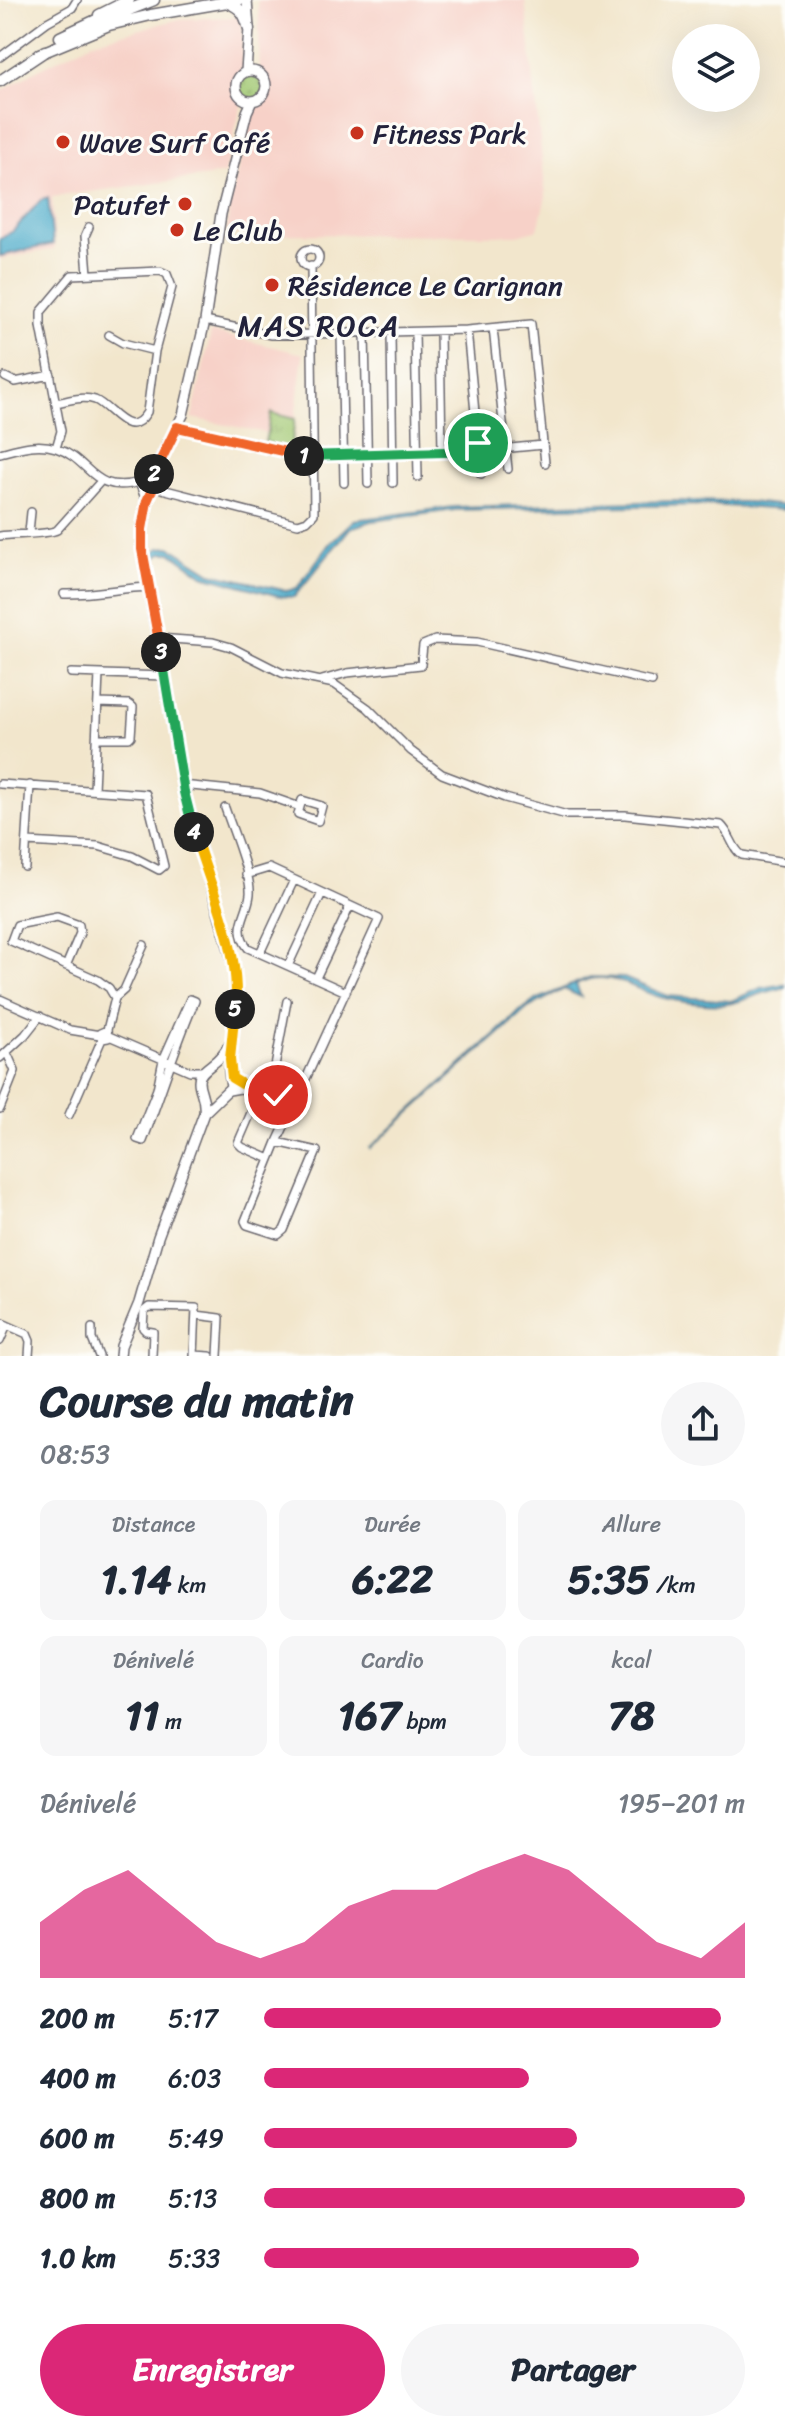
<!DOCTYPE html>
<html lang="fr">
<head>
<meta charset="utf-8">
<style>
	:root { --surface:#fff; --page:#f6f6f7; --text:#1f2937; --muted:#747a83; --accent:#db2777 }
	body { margin:0; font-family:Sriracha,sans-serif; background:var(--page); color:var(--text); height:100vh; display:flex; flex-direction:column; font-size:30px; white-space:nowrap }
	* { box-sizing:border-box; margin:0 }
	p { font-size:26px; color:var(--muted) }
	.icon { flex:none; width:44px; height:44px; fill:none; stroke:currentColor; stroke-width:2; stroke-linecap:round; stroke-linejoin:round }
	.map { position:relative; height:1356px; overflow:hidden }
	.sheet { display:flex; flex-direction:column; background:var(--surface); flex:1 }
	.sheet>* { flex:none }
	.tools { position:absolute; left:672px; top:24px; display:grid; gap:16px }
	.tools a { display:grid; place-items:center; width:88px; height:88px; border-radius:50%; background:var(--surface); box-shadow:0 8px 32px #0002; font-size:40px }
	.pin { position:absolute; display:grid; place-items:center; width:68px; height:68px; color:#fff; margin:-34px; border:4px solid #fff; border-radius:50%; box-shadow:0 2px 8px #0007 }
	.km { position:absolute; width:40px; height:40px; margin:-20px; border-radius:50%; background:#222; color:#fff; font-size:22px; line-height:40px; text-align:center }
	.round { display:grid; place-items:center; flex:none; width:84px; height:84px; border-radius:42px; background:var(--page) }
	.headline { display:flex; align-items:center; justify-content:space-between; height:136px; padding:0 40px }
	h1 { font-size:44px; font-weight:700; line-height:60px }
	.metrics { display:grid; grid-template-columns:repeat(3,1fr); gap:12px; height:136px; padding:8px 40px }
	.metrics div { display:grid; align-content:center; border-radius:16px; background:var(--page); text-align:center }
	.metrics b { font-size:40px; font-weight:700 }
	.metrics small { font-size:22px; font-weight:400 }
	.metrics p { font-size:22px }
	.chart { height:224px; padding:16px 40px }
	.chart p { display:flex; justify-content:space-between }
	.chart svg { width:100%; height:144px; margin-top:8px; fill:var(--accent); opacity:.7 }
	.cta { display:flex; gap:16px; margin-top:auto; padding:16px 40px }
	.cta a { flex:1; height:92px; border-radius:48px; background:var(--accent); color:#fff; font-size:32px; font-weight:700; line-height:92px; text-align:center }
	.cta a+a { background:var(--page); color:var(--text) }
	ul { padding:0 40px; list-style:none; font-size:26px }
	li { display:grid; grid-template-columns:128px 96px 1fr; align-items:center; height:60px }
	li i { height:20px; border-radius:10px; background:var(--accent) }
	.map>svg:first-child { display:block }
</style>
</head>
<body>
<div class="map">
<svg width="785" height="1356" viewBox="0 0 785 1356">
	<defs>
		<pattern id="grass-dots" width="8" height="8" patternUnits="userSpaceOnUse" patternTransform="scale(2)"><rect width="8" height="8" fill="#a3c974"/><path d="M2 2h.1M6 6h.1" fill="none" stroke="#8cac65" stroke-width="1.8" stroke-linecap="round"/></pattern>
		<pattern id="park-tufts" width="24" height="20" patternUnits="userSpaceOnUse" patternTransform="scale(2)"><rect width="24" height="20" fill="#a3c974"/><path d="M3 7l-1-3M5 7V3M7 7l1-3M15 17l-1-3M17 17v-4M19 17l1-3" fill="none" stroke="#8cac65"/></pattern>
	</defs>
	<rect width="100%" height="100%" fill="#fdfcf7"/>
	<filter id="ink" filterUnits="userSpaceOnUse"><feTurbulence type="fractalNoise" baseFrequency=".0125" numOctaves="2"/><feDisplacementMap in="SourceGraphic" scale="16" xChannelSelector="R" yChannelSelector="G"/><feConvolveMatrix kernelMatrix="1 2 1 2 8 2 1 2 1" color-interpolation-filters="sRGB"/></filter>
	<filter id="wash" filterUnits="userSpaceOnUse"><feTurbulence type="fractalNoise" baseFrequency=".006" numOctaves="4" result="noise"/><feDisplacementMap in="SourceGraphic" scale="32" xChannelSelector="R" yChannelSelector="G"/><feGaussianBlur stdDeviation="1.8" result="paint"/><feColorMatrix in="noise" values="0 0 0 0 0 0 0 0 0 0 0 0 0 0 0 0 0 1.4 0 .05"/><feComposite in="paint" operator="in"/></filter>
	<g filter="url(#wash)">
		<rect width="100%" height="100%" fill="#f2e6cc"/>
		<path fill="#f7d1c8" d="M258,0H525L546,196L538,229L518,235L227,234L229,207L255,101L266,87L260,73Z
			M242,17V63L241,74L238,77L239,96L243,99L224,174L52,197L55,249L0,259V92L37,70L95,41L180,19Z
			M211,332L303,354L295,419L272,413L267,433L192,418Z"/>
		<path fill="url(#grass-dots)" stroke="#627658" stroke-width="2" d="M236 86a15 15 0 1 1 30 0a15 15 0 1 1-30 0Z"/>
		<path fill="url(#park-tufts)" stroke="#627658" stroke-width="2" d="M271,413L295,419L291,449L265,442Z"/>
		<path fill="#4babca" stroke="#366682" stroke-width="2" d="M48,198L53,244L0,256V239L13,231L41,200Z
			M674,501L749,502L785,506V510L711,505L564,507L455,510L372,521L350,528L294,597L279,596L203,575L172,553H162L149,561L148,556L160,548L170,547L211,573L287,591L297,588L330,543L354,520L453,507Z
			M590,977L624,978L668,996L731,1001L761,988L785,984V988C766,990 750,999 732,1003C716,1007 681,1002 664,998C633,991 612,967 576,984L581,997L564,989L528,1008L369,1149L520,1011L536,1000Z"/>
	</g>
	<g filter="url(#ink)">
		<g fill="none" stroke-linecap="round" stroke-linejoin="round">
			<g stroke="#6b676e" stroke-width="10">
				<path id="minor" d="M0,57L47,22L72,8L77,0
					M301 258a9 9 0 1 1 18 0a9 9 0 1 1-18 0Z
					M88,274L85,236L89,227
					M205,321L271,335L467,330L531,324L545,463
					M493,328L508,469
					M467,330L481,474
					M440,331L442,452
					M415,332L418,477
					M365,333L368,484
					M391,333L393,483
					M341,334L344,483
					M109,335L123,343L155,351
					M5,377L15,382L51,375
					M177,427L298,456L479,451L543,445
					M56,448L61,431L41,326V312L72,275L160,271L167,274L172,287L155,351L147,412C129,442 112,407 95,400C83,396 69,400 57,403
					M0,453C19,448 37,442 56,448C92,460 91,495 140,482
					M154,487L298,524L307,521L314,514L311,266
					M29,532L31,512
					M0,536C14,534 48,535 57,530L101,481
					M64,594C93,595 120,588 149,587
					M158,638L213,642L231,647L282,673L334,684L368,708L411,751L442,774L505,798L567,815H625L721,825C731,834 732,849 742,855L785,862
					M71,673L165,676
					M322,680L347,673L421,665L423,645L435,640L477,642L652,682
					M97,738H129L131,736L133,707L129,704L98,703
					M0,784L146,794L164,866L159,870L132,856L98,846L27,842
					M182,785L260,793L300,807
					M94,790L99,674
					M302,800L322,806L318,821L298,814Z
					M225,808C231,826 252,877 250,894C248,915 232,927 248,948L346,992
					M25,867L30,785
					M246,875L269,868L379,919L277,1142L245,1221L247,1225L278,1235L284,1230L317,1151L277,1142
					M260,953L294,880
					M66,966L80,933L79,925L57,917L17,925L11,941L98,980L109,988L115,998
					M288,966L322,893
					M316,978L350,906
					M0,999L70,1030L100,1035
					M190,999L195,1001C175,1047 161,1094 143,1141L137,1139L157,1089L163,1060Z
					M107,1030L115,998L124,990L144,945
					M109,1036L190,1071H203
					M0,1058L25,1035L40,1016
					M232,1078L242,1084L299,1094
					M229,1091L240,1089L297,1099
					M260,1092L238,1143L242,1147L270,1159
					M270,1094L287,1001
					M0,1109L15,1071L7,1053
					M69,1115L102,1039L100,1033L107,1030L108,1038L102,1039
					M196,1315L220,1318L218,1356
					M0,1322L27,1334L30,1341L29,1356
					M92,1328V1339L99,1356
					M0,1341L7,1325
					M194,1355L210,1356
					M152,1356L153,1332L146,1331L143,1328L144,1311L149,1307L196,1308L194,1356"/>
			</g>
			<g stroke="#6b676e" stroke-width="12">
				<path id="tertiary" d="M236 86a15 15 0 1 1 30 0a15 15 0 1 1-30 0Z
					M246,71L249,29L247,0
					M157,465L153,480L154,485L147,501L142,529V549L184,792L235,970L236,997L229,1071L231,1087L204,1113
					M147,501L140,482L157,465L183,415L205,321L221,214L247,112L252,101
					M120,1356L121,1346L139,1303L158,1237L204,1113C206,1096 199,1092 199,1081C199,1068 220,1064 228,1046"/>
			</g>
			<g stroke="#6b676e" stroke-width="13">
				<path id="secondary" d="M228,3C242,8 245,15 249,29
					M99,15L129,0
					M101,21L154,0
					M60,37L107,15
					M39,54L109,25L151,15L239,0
					M0,81L45,51"/>
			</g>
			<use href="#minor" stroke="#fff" stroke-width="7"/>
			<use href="#tertiary" stroke="#fff" stroke-width="9"/>
			<use href="#secondary" stroke="#fff" stroke-width="10"/>
		</g>
	</g>
	<g fill="none" stroke-linecap="round" stroke-linejoin="round" filter="url(#ink)">
		<g stroke="#fff" stroke-width="16">
			<path id="split-1" d="M304,456L479,451L478,443"/>
		</g>
		<g stroke="#fff" stroke-width="16">
			<path id="split-2" d="M154,474L177,427L304,456"/>
		</g>
		<g stroke="#fff" stroke-width="16">
			<path id="split-3" d="M154,474V485L147,501L142,529V549L161,652"/>
		</g>
		<g stroke="#fff" stroke-width="16">
			<path id="split-4" d="M161,652L184,792L194,832"/>
		</g>
		<g stroke="#fff" stroke-width="16">
			<path id="split-5" d="M194,832C210,887 242,952 235,1009"/>
		</g>
		<g stroke="#fff" stroke-width="16">
			<path id="split-6" d="M235,1009L230,1059L232,1078L242,1084L271,1089L270,1094L278,1095"/>
		</g>
		<use href="#split-1" stroke="#22a559" stroke-width="10"/>
		<use href="#split-2" stroke="#f0652b" stroke-width="10"/>
		<use href="#split-3" stroke="#f0652b" stroke-width="10"/>
		<use href="#split-4" stroke="#22a559" stroke-width="10"/>
		<use href="#split-5" stroke="#f5b400" stroke-width="10"/>
		<use href="#split-6" stroke="#f5b400" stroke-width="10"/>
	</g>
	<g fill="#c8321e" stroke="#fdfcf7" stroke-width="3">
		<circle cx="357" cy="133" r="8"/>
		<circle cx="63" cy="142" r="8"/>
		<circle cx="185" cy="204" r="8"/>
		<circle cx="177" cy="230" r="8"/>
		<circle cx="272" cy="285" r="8"/>
	</g>
	<g text-anchor="middle" stroke-width="6" stroke-linejoin="round" paint-order="stroke">
		<g font-size="28" fill="#22223b" stroke="#fdfcf7" text-anchor="start">
			<text x="373" y="143">Fitness Park</text>
			<text x="79" y="152">Wave Surf Café</text>
			<text x="169" y="214" text-anchor="end">Patufet</text>
			<text x="193" y="240">Le Club</text>
			<text x="288" y="295">Résidence Le Carignan</text>
		</g>
		<g font-size="30" letter-spacing="2" fill="#22223b" stroke="#fdfcf7">
			<text x="319" y="336">MAS ROCA</text>
		</g>
	</g>
</svg>
<div class="tools">
<a><svg class="icon" aria-label="layers" viewBox="0 0 24 24"><path d="M12 4l9 5-9 5-9-5zM3 14l9 5 9-5"/></svg></a>
</div>
<div class="pin" style="left:478px;top:443px;background:#1e9e55"><svg class="icon" aria-label="arrive" viewBox="0 0 24 24"><path d="M6 21V4h12l-3 4 3 4H6"/></svg></div>
<div class="pin" style="left:278px;top:1095px;background:#d93025"><svg class="icon" aria-label="check" viewBox="0 0 24 24"><path d="M5 12l5 5 9-10"/></svg></div>
<b class="km" style="left:304px;top:456px">1</b>
<b class="km" style="left:154px;top:474px">2</b>
<b class="km" style="left:161px;top:652px">3</b>
<b class="km" style="left:194px;top:832px">4</b>
<b class="km" style="left:235px;top:1009px">5</b>
</div>
<section class="sheet">
<div class="headline"><div><h1>Course du matin</h1><p>08:53</p></div><a class="round"><svg class="icon" aria-label="share" viewBox="0 0 24 24"><path d="M12 15V3M7 8l5-5 5 5M5 13v7h14v-7"/></svg></a></div>
<div class="metrics">
<div><p>Distance</p><b>1.14<small> km</small></b></div>
<div><p>Durée</p><b>6:22</b></div>
<div><p>Allure</p><b>5:35<small> /km</small></b></div>
</div>
<div class="metrics">
<div><p>Dénivelé</p><b>11<small> m</small></b></div>
<div><p>Cardio</p><b>167<small> bpm</small></b></div>
<div><p>kcal</p><b>78</b></div>
</div>
<div class="chart"><p><span>Dénivelé</span>195–201 m</p>
<svg viewBox="0 0 160 44" preserveAspectRatio="none"><path d="M0 44V27L10 17L20 11L30 22L40 33L50 38L60 33L70 22L80 17L90 17L100 11L110 6L120 11L130 22L140 33L150 38L160 27V44z"/></svg>
</div>
<ul>
<li><b>200 m</b>5:17<i style="width:95%"></i></li>
<li><b>400 m</b>6:03<i style="width:55%"></i></li>
<li><b>600 m</b>5:49<i style="width:65%"></i></li>
<li><b>800 m</b>5:13<i style="width:100%"></i></li>
<li><b>1.0 km</b>5:33<i style="width:78%"></i></li>
</ul>
<div class="cta"><a>Enregistrer</a><a>Partager</a></div>
</section>
</body>
</html>
